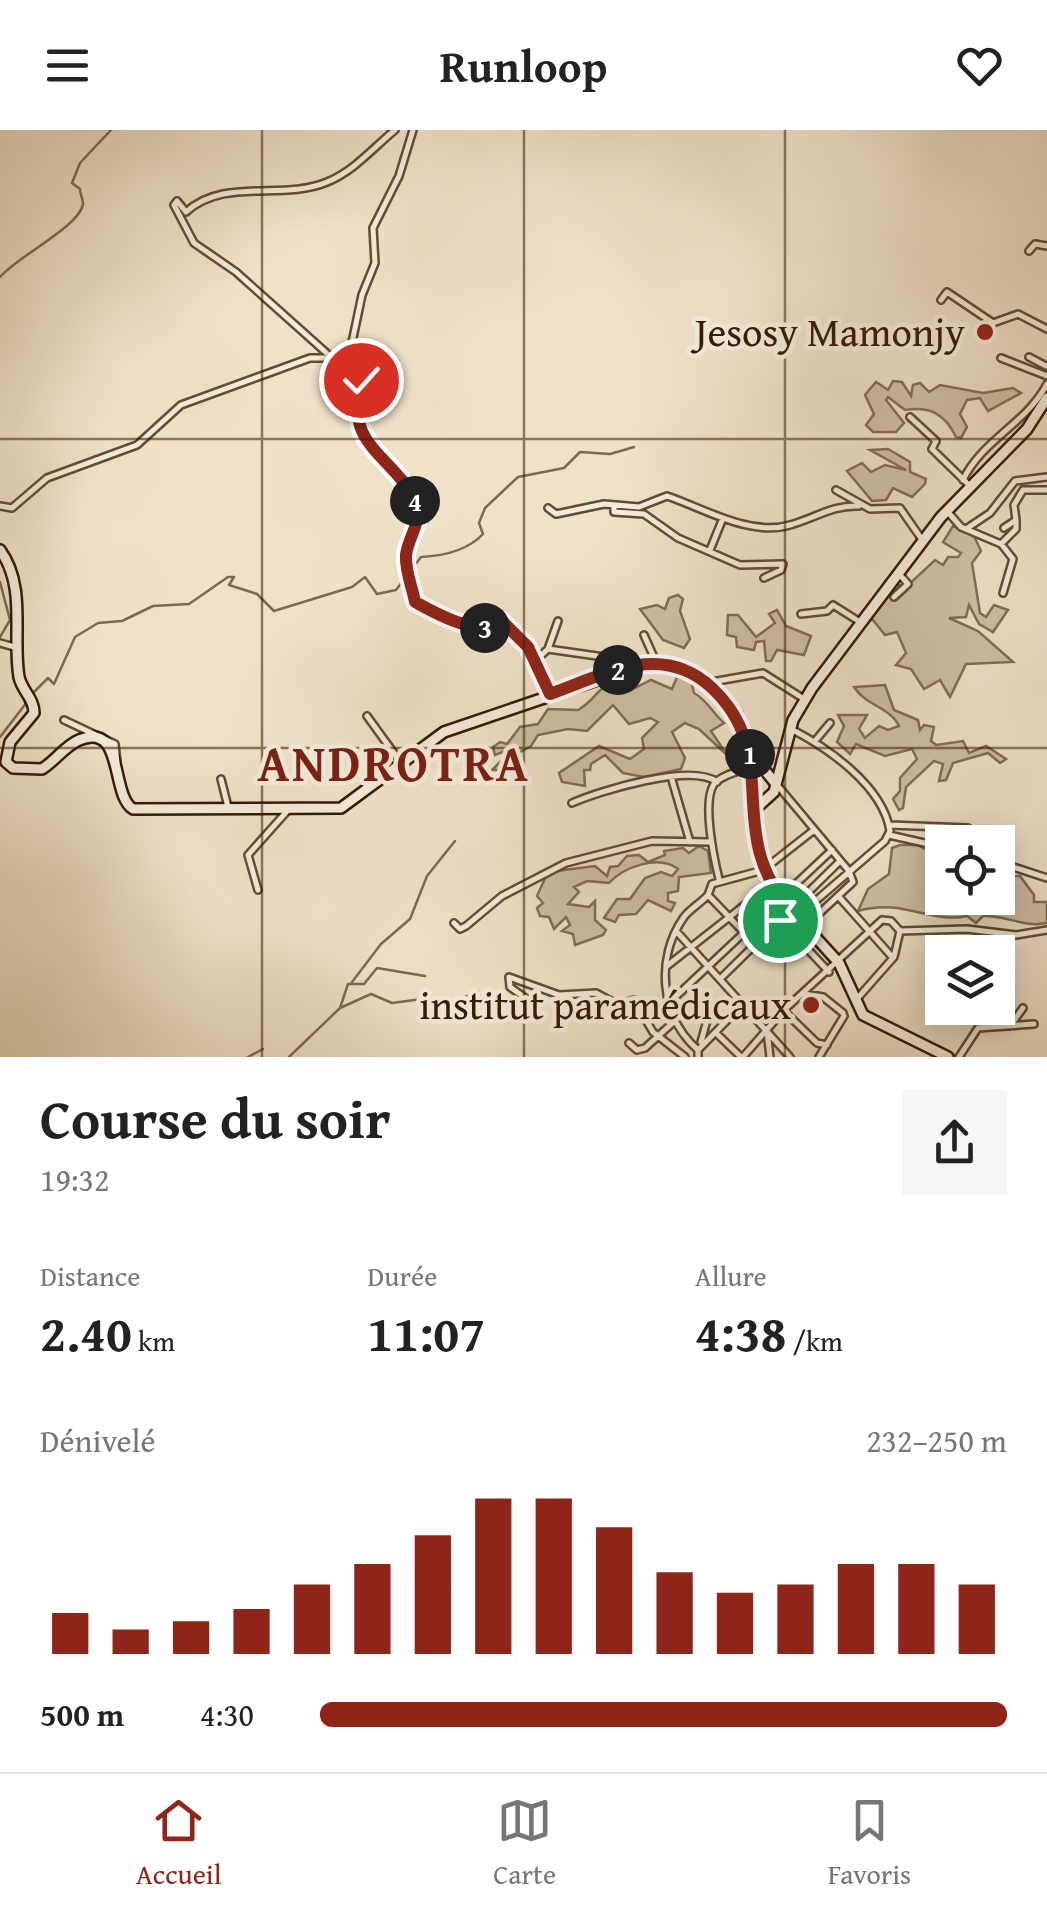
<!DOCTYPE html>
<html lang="fr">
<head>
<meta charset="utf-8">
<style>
	:root { --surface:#fff; --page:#f6f6f6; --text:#222; --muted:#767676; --line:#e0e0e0; --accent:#8f2418 }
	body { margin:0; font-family:"Gentium Book Plus",serif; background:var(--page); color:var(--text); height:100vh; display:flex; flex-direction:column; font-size:38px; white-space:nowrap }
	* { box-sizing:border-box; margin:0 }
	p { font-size:32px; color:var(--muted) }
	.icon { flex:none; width:55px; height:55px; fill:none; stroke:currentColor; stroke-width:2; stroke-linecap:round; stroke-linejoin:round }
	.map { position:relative; height:927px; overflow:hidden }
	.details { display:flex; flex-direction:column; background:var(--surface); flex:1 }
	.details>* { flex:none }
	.tools { position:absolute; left:925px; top:695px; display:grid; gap:20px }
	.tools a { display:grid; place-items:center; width:90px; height:90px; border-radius:0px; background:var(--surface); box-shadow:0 5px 25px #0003; font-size:50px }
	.pin { position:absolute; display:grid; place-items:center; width:85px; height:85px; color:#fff; margin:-42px; border:5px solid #fff; border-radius:50%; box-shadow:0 2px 10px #0007 }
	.km { position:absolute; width:50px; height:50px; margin:-25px; border-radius:50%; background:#222; color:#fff; font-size:28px; line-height:50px; text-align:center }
	.round { display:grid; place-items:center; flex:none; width:105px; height:105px; border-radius:0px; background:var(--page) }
	.head { display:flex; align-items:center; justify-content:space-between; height:170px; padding:0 40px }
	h1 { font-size:55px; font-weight:700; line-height:75px }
	.metrics { display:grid; grid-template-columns:repeat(3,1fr); gap:15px; height:170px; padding:10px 40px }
	.metrics div { display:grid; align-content:center }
	.metrics b { font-size:50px; font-weight:700 }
	.metrics small { font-size:28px; font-weight:400 }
	.metrics p { font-size:28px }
	.chart { height:280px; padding:20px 40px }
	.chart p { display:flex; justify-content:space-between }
	.chart svg { width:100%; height:180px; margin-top:10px; stroke:var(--accent); stroke-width:6 }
	ul { padding:0 40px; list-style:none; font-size:32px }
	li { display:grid; grid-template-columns:160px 120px 1fr; align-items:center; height:75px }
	li i { height:25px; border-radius:12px; background:var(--accent) }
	header { display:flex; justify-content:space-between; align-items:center; height:130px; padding:0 40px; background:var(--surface); font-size:45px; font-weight:700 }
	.dock { display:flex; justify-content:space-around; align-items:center; height:140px; border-top:2px solid var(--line); background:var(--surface); font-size:28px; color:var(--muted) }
	.dock a { display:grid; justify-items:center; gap:5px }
	.dock .on { color:var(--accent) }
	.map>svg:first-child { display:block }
</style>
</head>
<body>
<header><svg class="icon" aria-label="menu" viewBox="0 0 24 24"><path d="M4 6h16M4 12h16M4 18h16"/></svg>Runloop<svg class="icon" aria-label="heart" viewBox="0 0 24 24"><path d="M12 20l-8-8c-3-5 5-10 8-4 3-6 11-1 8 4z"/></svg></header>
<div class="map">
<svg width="1047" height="927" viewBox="0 0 1047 927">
	<rect width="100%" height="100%" fill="#efe2c8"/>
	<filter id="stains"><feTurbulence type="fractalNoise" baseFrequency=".002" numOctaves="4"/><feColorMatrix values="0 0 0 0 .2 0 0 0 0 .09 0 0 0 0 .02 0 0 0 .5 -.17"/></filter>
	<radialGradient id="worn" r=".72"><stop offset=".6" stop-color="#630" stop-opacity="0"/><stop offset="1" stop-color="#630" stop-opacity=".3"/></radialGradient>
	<path fill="#cfc0a6" stroke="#826d53" stroke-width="2.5" d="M893,251L902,252L911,266L913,255L920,253L929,262L940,255L983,263L1013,258L1021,263L988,281L980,268L967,270L960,284L967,297L961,308L956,307C945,284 930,276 905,280L888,267L886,270L904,293L896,302H873L866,295L874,284L865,265L876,252L888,260Z
		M888,319L910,332V342L926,349L925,354L912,367L893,358L886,370L872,371L847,341L862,333L871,342L885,335L906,340L870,320Z
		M953,396L973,404L981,421L972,433L980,483L986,487L994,475L1008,480L993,502L979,494L969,475L966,487L949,488L978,501L1013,532L966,534L950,567L940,550L924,559L911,539L896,535L906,523L897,502L885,505L873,490H864L895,452L904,459L935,430L943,435L948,427H958L961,423L943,412Z
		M678,465L683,469L680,481L690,509L684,518L663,510L640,479L657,475L665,479L669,468Z
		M777,480L786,496L811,506L804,525L777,520L771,531H766L764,511L756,512L754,520L737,517L736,507L727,505L728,485H738L756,507L775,493L769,484Z
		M677,547L691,551L694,563C707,570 712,582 724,593L711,601L727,625L699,599L685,593L672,602L685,628L681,639L644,647L623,643L605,625L591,634L590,640H584L585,656L562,652L559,643L599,616L630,629L644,619L642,608L658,592L650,588L629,594L613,575L587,601L568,599L538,605L531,616L511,627L503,640H492L509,623L507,620L495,625L493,617L500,612L507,614L520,597L538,594L548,579L578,580C604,565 595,547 631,560L651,550L672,559Z
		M885,555L894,580L918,590L920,600L924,595L934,597L931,611L936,615L963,611L969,623L986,616L1006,629L1000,633L988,623L953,633L946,650L939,651L943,634L934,631L906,657L903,678L899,680L893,669L900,661V648L917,629L912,619L885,626L856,614L850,624L837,612L844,596L838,585H867L859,599L865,608L879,596L888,600L899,596C890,577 866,576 854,557Z
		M900,715H918L942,729L941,766L964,777L991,776L998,768V746H1020L1034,765V772H1047V793C1024,798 1006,785 983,786L976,793L967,786C930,794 904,768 858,781L868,759L889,744L892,718Z
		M699,716L708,721L711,743L679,747L678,761L668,763V771L675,773L671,781L648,770L636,784L619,785L615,792L604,788L617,769H630L645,748L661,742L672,746L678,739C658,724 624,737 609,753L587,751L574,757L579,762L568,774L589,777L595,771V790L606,800L603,805L575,815L573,804L562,801L570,795L566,787L554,799L549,787L540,786L537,778L543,773L537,766L548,742L595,736L607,746L610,737L618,736L627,726L639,725L648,732L665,725L664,721L683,718L689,723Z"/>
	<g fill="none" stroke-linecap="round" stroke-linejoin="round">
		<path stroke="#7e694f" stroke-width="2.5" d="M0,147C18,126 80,96 83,74C83,69 80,64 80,59L72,53L80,33L111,0
			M0,452L10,490L0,507
			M31,565L48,548L54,554L75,507L98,493L122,491L153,476L189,474L228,447H234L229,455L257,464L274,481L352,457L365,447L377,464L396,460L421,427C442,426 467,421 483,404L479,393L485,378L518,347L564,338L580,322L610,324L634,317
			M0,607L27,572
			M352,852L381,814L410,789L427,746L455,711
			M340,878L371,864L392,873L422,869L453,873L478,861
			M248,927L263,919
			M289,927L340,878L348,854H364L377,838L425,846"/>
		<g stroke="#634c32" stroke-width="10">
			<path id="street" d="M395,0C373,18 354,41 327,52C282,71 224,47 186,82L177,71L174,75L194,113L236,142L359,252V295L415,371L418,389L406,435L415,472C443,487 473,504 502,491L536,530
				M1029,121L1035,114L1047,116
				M941,170L947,162L993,193L1018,184L1047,199
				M1029,227L1046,236
				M1001,228L1047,246
				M351,243L350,222L362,165L375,133L373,98L399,46L413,0
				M360,249L366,255L360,268
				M910,287L936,311L932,319L971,357
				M963,350C982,310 1027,293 1047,254
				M836,360L870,379L900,378L923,411
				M614,375V382L644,384L678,408L740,435L783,434L781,440L764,448
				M0,376L12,378L47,348L137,315L181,275L310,228H340L350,222
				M548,378L556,384L604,374L639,377L667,366C703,378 750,407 790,395C816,388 831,375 859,376
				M947,381L961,397L1001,414L1016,399V390
				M1004,398L1016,390L1014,375L1023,360H1047
				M966,399L990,383L1015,351L1047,347
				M1002,415L1013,429L1003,463
				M710,420L723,388
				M894,467L908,454L900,445
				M801,484L827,481L833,475L860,492
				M644,505L656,532
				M0,513L18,518
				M548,519L558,491
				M706,553L763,543L804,569
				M550,564L536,530L548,519L611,528
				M367,586L401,633
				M64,590L115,614L117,633
				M791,599C828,618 883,656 890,701L885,711L797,787
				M815,611L830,593
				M221,649L228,677
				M672,650L690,712
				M778,656L849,741L853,752L795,806
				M572,673C602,660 691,633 717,652
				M890,695L968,698
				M889,705L942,717
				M998,732L1047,748
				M719,749C714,729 702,672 714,654C721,645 740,641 750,637
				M258,760L248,725L289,679
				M839,767L893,828L856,870
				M770,779L829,842
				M454,793L460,799L466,796L502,766L566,733L652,711L710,712
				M677,802L790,927
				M755,814L708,765L712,754L763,740L814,700
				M894,827L900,801
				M667,836L769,756
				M720,849L839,732
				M804,864L823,867L843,883
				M669,873L832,720
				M535,875L510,857L509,847L559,865L596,863L618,875L634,870L653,902L685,927
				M784,881L817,913L827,915
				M1010,896L1023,878
				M767,901L770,927
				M716,903L741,927
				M701,912L711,876
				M629,913L637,920L645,918L700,868
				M698,920L744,873
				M698,927V920C660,887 655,828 684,787C691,778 701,773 708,765
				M743,927L784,880L882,790L891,791L900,801L967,799L1016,805L1047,800
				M819,927L844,886
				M959,927L978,898L1034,894"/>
		</g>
		<g stroke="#341a00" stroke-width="14">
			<path id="secondary" d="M0,420C27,457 12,506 19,547C22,561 34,568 34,583L10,612L6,632L13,638L42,639C55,631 65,616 79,610C125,591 110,665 133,679L341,678L444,602L650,532L689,539L737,584L750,622L752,682
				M750,622L776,654
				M948,927L863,885L839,833L769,756L757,723L752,682L774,662L793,590L812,558L941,387L1027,299L1047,268"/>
		</g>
		<use href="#street" stroke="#f5ecdb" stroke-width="5"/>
		<use href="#secondary" stroke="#f5ecdb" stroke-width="9"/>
	</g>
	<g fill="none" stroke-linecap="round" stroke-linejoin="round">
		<g stroke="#fff" stroke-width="20">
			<path id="route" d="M361,250L366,260C337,310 400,331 415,372C423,393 408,406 406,425C405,441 412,456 415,472C443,487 473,505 502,491L528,517L550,564C606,544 662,511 712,558C785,627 721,701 791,780L780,790"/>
		</g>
		<use href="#route" stroke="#8f2418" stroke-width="12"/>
	</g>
	<path fill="none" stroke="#341a00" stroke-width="2.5" stroke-opacity="0.55" d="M262,0V927M524,0V927M785,0V927M0,309H1047M0,618H1047"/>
	<g fill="#8f2418" stroke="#f5ecdb" stroke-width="4">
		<circle cx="985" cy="202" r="10"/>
		<circle cx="811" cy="875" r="10"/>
	</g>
	<g text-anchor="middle" stroke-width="9" stroke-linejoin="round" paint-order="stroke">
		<g font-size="40" fill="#341a00" stroke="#f5ecdb" text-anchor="end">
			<text x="965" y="216">Jesosy Mamonjy</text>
			<text x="791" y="889">institut paramédicaux</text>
		</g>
		<g font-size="50" font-weight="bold" letter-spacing="2.5" fill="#7a1f14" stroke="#f5ecdb">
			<text x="394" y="651">ANDROTRA</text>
		</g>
	</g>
	<rect width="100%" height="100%" filter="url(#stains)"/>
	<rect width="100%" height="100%" fill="url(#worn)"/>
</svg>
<div class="tools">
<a><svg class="icon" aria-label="locate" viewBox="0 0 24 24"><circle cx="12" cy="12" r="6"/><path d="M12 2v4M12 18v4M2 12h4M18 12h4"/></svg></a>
<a><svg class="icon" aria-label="layers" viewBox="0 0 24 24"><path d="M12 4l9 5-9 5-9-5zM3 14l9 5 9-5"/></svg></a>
</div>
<div class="pin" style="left:780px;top:790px;background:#1e9e55"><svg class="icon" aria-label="arrive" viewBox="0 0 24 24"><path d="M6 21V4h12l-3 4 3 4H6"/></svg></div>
<div class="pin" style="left:361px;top:250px;background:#d93025"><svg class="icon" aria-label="check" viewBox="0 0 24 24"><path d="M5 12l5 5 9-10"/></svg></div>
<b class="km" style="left:750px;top:624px">1</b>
<b class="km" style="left:618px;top:540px">2</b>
<b class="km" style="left:485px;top:498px">3</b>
<b class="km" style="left:415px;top:371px">4</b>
</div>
<section class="details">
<div class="head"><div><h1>Course du soir</h1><p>19:32</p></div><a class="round"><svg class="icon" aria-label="share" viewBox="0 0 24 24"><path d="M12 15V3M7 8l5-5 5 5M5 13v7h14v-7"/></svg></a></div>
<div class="metrics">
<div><p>Distance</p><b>2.40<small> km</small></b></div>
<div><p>Durée</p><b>11:07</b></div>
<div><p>Allure</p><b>4:38<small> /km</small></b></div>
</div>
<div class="chart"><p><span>Dénivelé</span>232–250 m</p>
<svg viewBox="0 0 160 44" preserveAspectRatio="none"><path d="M5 44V34M15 44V38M25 44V36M35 44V33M45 44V27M55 44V22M65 44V15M75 44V6M85 44V6M95 44V13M105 44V24M115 44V29M125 44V27M135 44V22M145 44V22M155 44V27"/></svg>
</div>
<ul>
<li><b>500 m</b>4:30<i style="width:100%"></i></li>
</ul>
</section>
<nav class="dock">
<a class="on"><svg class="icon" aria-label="home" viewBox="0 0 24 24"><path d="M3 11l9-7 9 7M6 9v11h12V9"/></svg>Accueil</a>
<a><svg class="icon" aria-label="map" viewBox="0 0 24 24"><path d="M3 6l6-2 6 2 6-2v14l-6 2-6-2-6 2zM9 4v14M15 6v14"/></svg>Carte</a>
<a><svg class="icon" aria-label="saved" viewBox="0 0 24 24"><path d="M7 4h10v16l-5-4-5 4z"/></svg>Favoris</a>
</nav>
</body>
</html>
